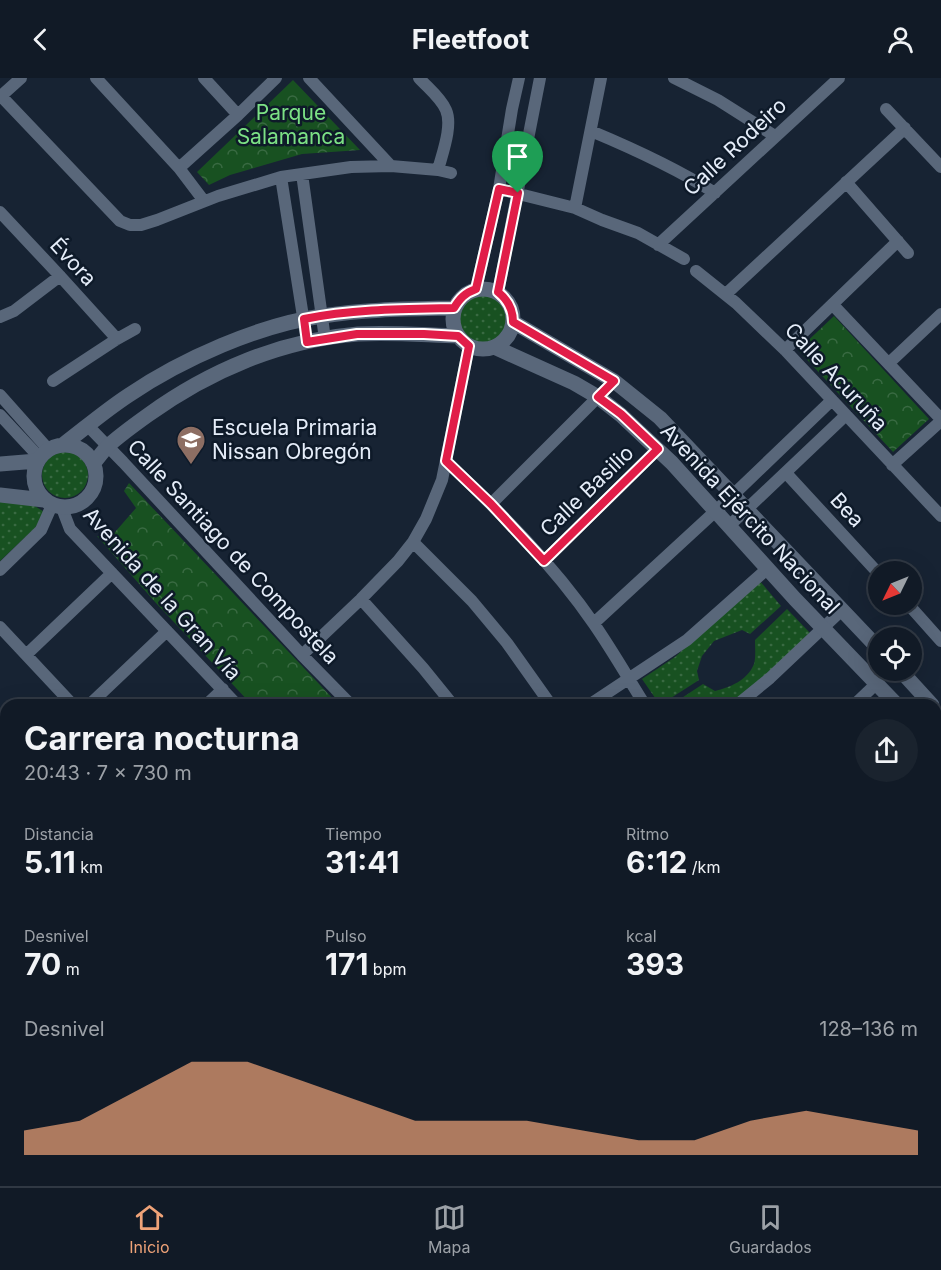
<!DOCTYPE html>
<html lang="es">
<head>
<meta charset="utf-8">
<style>
	:root { --surface:#111a26; --page:#1a232e; --text:#f1f3f6; --muted:#9ca1a7; --line:#303843; --accent:#efa378 }
	body { margin:0; font-family:Inter,sans-serif; background:var(--page); color:var(--text); height:100vh; display:flex; flex-direction:column; font-size:22px; white-space:nowrap }
	* { box-sizing:border-box; margin:0 }
	p { font-size:20px; color:var(--muted) }
	.icon { flex:none; width:33px; height:33px; fill:none; stroke:currentColor; stroke-width:2; stroke-linecap:round; stroke-linejoin:round }
	.map { position:relative; flex:1; overflow:hidden }
	.side { position:absolute; left:0px; top:621px; width:942px; height:488px; display:flex; flex-direction:column; background:var(--surface); border-radius:18px 18px 0 0; box-shadow:0 6px 24px #0002,0 0 0 2px var(--line) }
	.side>* { flex:none }
	.needle { width:39px; rotate:227deg }
	.buttons { position:absolute; left:868px; top:483px; display:grid; gap:12px }
	.buttons a { display:grid; place-items:center; width:54px; height:54px; border-radius:50%; background:var(--surface); box-shadow:0 6px 24px #0002,0 0 0 2px var(--line); font-size:30px }
	.pin { position:absolute; display:grid; place-items:center; width:51px; height:51px; color:#fff; margin:-62px -26px; border-radius:50% 50% 50% 0; rotate:-45deg; box-shadow:0 0 6px #0007 }
	.pin .icon { rotate:45deg }
	.round { display:grid; place-items:center; flex:none; width:63px; height:63px; border-radius:32px; background:var(--page) }
	.summary { display:flex; align-items:center; justify-content:space-between; height:102px; padding:0 24px }
	h1 { font-size:33px; font-weight:700; line-height:45px }
	.stats { display:grid; grid-template-columns:repeat(3,1fr); gap:9px; height:102px; padding:6px 24px }
	.stats div { display:grid; align-content:center }
	.stats b { font-size:30px; font-weight:700 }
	.stats small { font-size:16px; font-weight:400 }
	.stats p { font-size:16px }
	.chart { height:168px; padding:12px 24px }
	.chart p { display:flex; justify-content:space-between }
	.chart svg { width:100%; height:108px; margin-top:6px; fill:var(--accent); opacity:.7 }
	header { display:flex; justify-content:space-between; align-items:center; height:78px; padding:0 24px; background:var(--surface); font-size:27px; font-weight:700 }
	.dock { display:flex; justify-content:space-around; align-items:center; height:84px; border-top:2px solid var(--line); background:var(--surface); font-size:16px; color:var(--muted) }
	.dock a { display:grid; justify-items:center; gap:3px }
	.dock .current { color:var(--accent) }
	.map>svg:first-child { display:block }
</style>
</head>
<body>
<header><svg class="icon" aria-label="back" viewBox="0 0 24 24"><path d="M15 5l-7 7 7 7"/></svg>Fleetfoot<svg class="icon" aria-label="person" viewBox="0 0 24 24"><circle cx="12" cy="8" r="4"/><path d="M4 21q1-7 8-7t8 7"/></svg></header>
<div class="map">
<svg width="941" height="1108" viewBox="0 0 941 1108">
	<defs>
		<pattern id="grass-dots" width="8" height="8" patternUnits="userSpaceOnUse" patternTransform="scale(1.5)"><rect width="8" height="8" fill="#185121"/><path d="M2 2h.1M6 6h.1" fill="none" stroke="#396a42" stroke-width="1.8" stroke-linecap="round"/></pattern>
		<pattern id="park-crowns" width="20" height="18" patternUnits="userSpaceOnUse" patternTransform="scale(1.5)"><rect width="20" height="18" fill="#185121"/><path d="M2 6a3 3 0 1 1 6 0M12 15a3 3 0 1 1 6 0" fill="none" stroke="#396a42"/></pattern>
	</defs>
	<rect width="100%" height="100%" fill="#172333"/>
	<path fill="url(#grass-dots)" d="M459 240a25 25 0 1 1 50 0a25 25 0 1 1-50 0Z
		M42 397a23 23 0 1 1 46 0a23 23 0 1 1-46 0Z
		M0,424L30,425L46,435L35,450L0,483Z
		M759,502L781,528L750,556L742,552L714,563L702,578L697,593L699,602L660,627L642,601L675,579Z
		M787,531L811,556L744,616L728,627H671L703,606L715,613C730,609 747,603 754,586C756,579 755,569 755,562Z"/>
	<path fill="url(#park-crowns)" d="M293,2L360,72L302,76L230,97L209,107L197,94Z
		M834,238L929,341L893,374L798,272Z
		M129,405L339,627H252L155,524L97,458L109,461L136,430L124,413Z
		M616,1103H704L709,1108H621Z"/>
	<g fill="none" stroke-linecap="round" stroke-linejoin="round">
		<path stroke="#59677a" stroke-width="12" d="M96,0L179,90L204,123
			M204,0L238,37
			M309,0L391,88
			M419,0C428,10 441,20 446,32C453,48 442,76 438,92
			M674,0L718,22L775,58
			M0,17L120,143L130,147H141L157,142L218,118L281,99L351,89L391,88L438,92L451,95
			M1,18L21,0
			M886,31L941,89
			M591,53C634,71 676,90 715,115
			M179,90L238,37L276,0
			M302,96L325,261
			M281,99L307,264
			M846,104L908,175
			M499,111L575,130L602,142L638,155L684,181
			M575,130L601,0
			M0,134L60,198L117,261
			M658,167L839,0
			M696,193L736,225L785,272L941,438
			M476,211L499,111L512,31L519,0
			M498,214L540,0
			M726,216L905,50
			M833,227L941,341
			M0,239L14,233L60,198
			M785,272L898,163
			M889,285L941,236
			M53,303L117,261L135,251
			M0,317L48,371
			M0,337L39,379
			M88,348L123,384L302,577L351,627
			M446,383C499,433 552,485 594,546C612,572 628,600 645,627
			M892,387L941,343
			M786,395L879,496
			M491,426L614,303
			M62,430L70,451L237,627
			M729,448L846,337
			M413,464L472,523L507,565L551,627
			M544,483L658,371
			M0,492L41,452L52,427
			M361,521L423,590L453,627
			M908,526L941,563
			M594,545L733,417L832,322
			M0,549L73,627
			M27,576L112,495
			M302,577L361,521L398,483L413,464L426,441L442,402L469,268
			M89,627L167,553
			M206,627L223,611
			M589,627L687,562L767,491
			M737,627L770,600L842,532
			M854,627L876,606
			M0,669L6,675
			M936,769L941,765
			M0,785L6,791
			M0,817L6,812
			M936,868L941,873
			M0,922L6,916
			M936,989L941,995
			M184,1102L189,1108
			M318,1102L321,1108
			M425,1102L430,1108
			M606,1102L611,1108
			M721,1102L726,1108
			M824,1102L829,1108
			M220,1108L226,1102
			M333,1108L339,1102
			M453,1108L459,1102
			M571,1108L577,1102"/>
		<path stroke="#59677a" stroke-width="15" d="M453 241a30 30 0 1 1 60 0a30 30 0 1 1-60 0Z
			M513,244L614,303L660,340L879,571
			M494,269L574,305L598,319L621,337L672,385L795,521L897,627
			M64,366C85,350 106,332 129,317C182,281 259,247 322,238C366,231 410,231 454,230
			M34 398a31 31 0 1 1 62 0a31 31 0 1 1-62 0Z
			M94,385C98,380 103,373 108,368C120,357 134,347 148,337C209,293 281,262 358,256C391,254 424,257 458,258
			M0,386L37,383
			M0,417L44,422
			M900,592L932,627
			M936,667L941,673
			M923,1108L929,1102"/>
	</g>
	<g fill="none" stroke-linecap="round" stroke-linejoin="round">
		<g stroke="#fff" stroke-width="12">
			<path id="route" d="M499,111L518,115L498,214C508,222 513,231 513,244L614,303L598,319L621,336L658,371L544,483L491,426L446,383L469,268L458,258L424,256H357L307,264L304,241C353,231 404,231 454,230C460,220 465,215 476,211Z"/>
		</g>
		<use href="#route" stroke="#e11d48" stroke-width="8"/>
	</g>
	<defs>
		<g id="school-pin" transform="scale(1.5)"><path d="M0 17L-7.5 6A9.5 9.5 0 1 1 7.5 6Z" fill="#8d6e63" stroke="#0e1a29"/><path d="M0-5L7-2L0 1L-7-2ZM-4 1L0 2.5L4 1V4Q0 6-4 4Z" fill="#fff"/></g>
	</defs>
	<g fill-rule="evenodd">
		<use href="#school-pin" x="191" y="362"/>
	</g>
	<g text-anchor="middle" stroke-width="5" stroke-linejoin="round" paint-order="stroke">
		<g font-size="21" fill="#7ce185" stroke="#0e1a29">
			<text x="291" y="42">Parque<tspan x="291" dy="24">Salamanca</tspan></text>
		</g>
		<g font-size="21" fill="#e5edf9" stroke="#0e1a29">
			<text transform="translate(735 69) rotate(-43)" y="7">Calle Rodeiro</text>
			<text transform="translate(73 184) rotate(47)" y="7">Évora</text>
			<text transform="translate(836 299) rotate(47)" y="7">Calle Acuruña</text>
			<text transform="translate(587 413) rotate(-44)" y="7">Calle Basilio</text>
			<text transform="translate(847 432) rotate(47)" y="7">Bea</text>
			<text transform="translate(750 441) rotate(47)" y="7">Avenida Ejército Nacional</text>
			<text transform="translate(233 474) rotate(47)" y="7">Calle Santiago de Compostela</text>
			<text transform="translate(162 516) rotate(48)" y="7">Avenida de la Gran Vía</text>
		</g>
		<g font-size="21" fill="#e5edf9" stroke="#0e1a29" text-anchor="start">
			<text x="212" y="357">Escuela Primaria<tspan x="212" dy="24">Nissan Obregón</tspan></text>
		</g>
	</g>
</svg>
<div class="buttons">
<a><svg class="needle" viewBox="-14 -14 28 28"><path d="M0-13l5 13h-10z" fill="#e53935"/><path d="M0 13l5-13h-10z" fill="#9ca1a7"/></svg></a>
<a><svg class="icon" aria-label="locate" viewBox="0 0 24 24"><circle cx="12" cy="12" r="6"/><path d="M12 2v4M12 18v4M2 12h4M18 12h4"/></svg></a>
</div>
<div class="pin" style="left:518px;top:115px;background:#1e9e55"><svg class="icon" aria-label="arrive" viewBox="0 0 24 24"><path d="M6 21V4h12l-3 4 3 4H6"/></svg></div>
<section class="side">
<div class="summary"><div><h1>Carrera nocturna</h1><p>20:43 · 7 × 730 m</p></div><a class="round"><svg class="icon" aria-label="share" viewBox="0 0 24 24"><path d="M12 15V3M7 8l5-5 5 5M5 13v7h14v-7"/></svg></a></div>
<div class="stats">
<div><p>Distancia</p><b>5.11<small> km</small></b></div>
<div><p>Tiempo</p><b>31:41</b></div>
<div><p>Ritmo</p><b>6:12<small> /km</small></b></div>
</div>
<div class="stats">
<div><p>Desnivel</p><b>70<small> m</small></b></div>
<div><p>Pulso</p><b>171<small> bpm</small></b></div>
<div><p>kcal</p><b>393</b></div>
</div>
<div class="chart"><p><span>Desnivel</span>128–136 m</p>
<svg viewBox="0 0 160 44" preserveAspectRatio="none"><path d="M0 44V34L10 30L20 18L30 6L40 6L50 14L60 22L70 30L80 30L90 30L100 34L110 38L120 38L130 30L140 26L150 30L160 34V44z"/></svg>
</div>
</section>
</div>
<nav class="dock">
<a class="current"><svg class="icon" aria-label="home" viewBox="0 0 24 24"><path d="M3 11l9-7 9 7M6 9v11h12V9"/></svg>Inicio</a>
<a><svg class="icon" aria-label="map" viewBox="0 0 24 24"><path d="M3 6l6-2 6 2 6-2v14l-6 2-6-2-6 2zM9 4v14M15 6v14"/></svg>Mapa</a>
<a><svg class="icon" aria-label="saved" viewBox="0 0 24 24"><path d="M7 4h10v16l-5-4-5 4z"/></svg>Guardados</a>
</nav>
</body>
</html>
